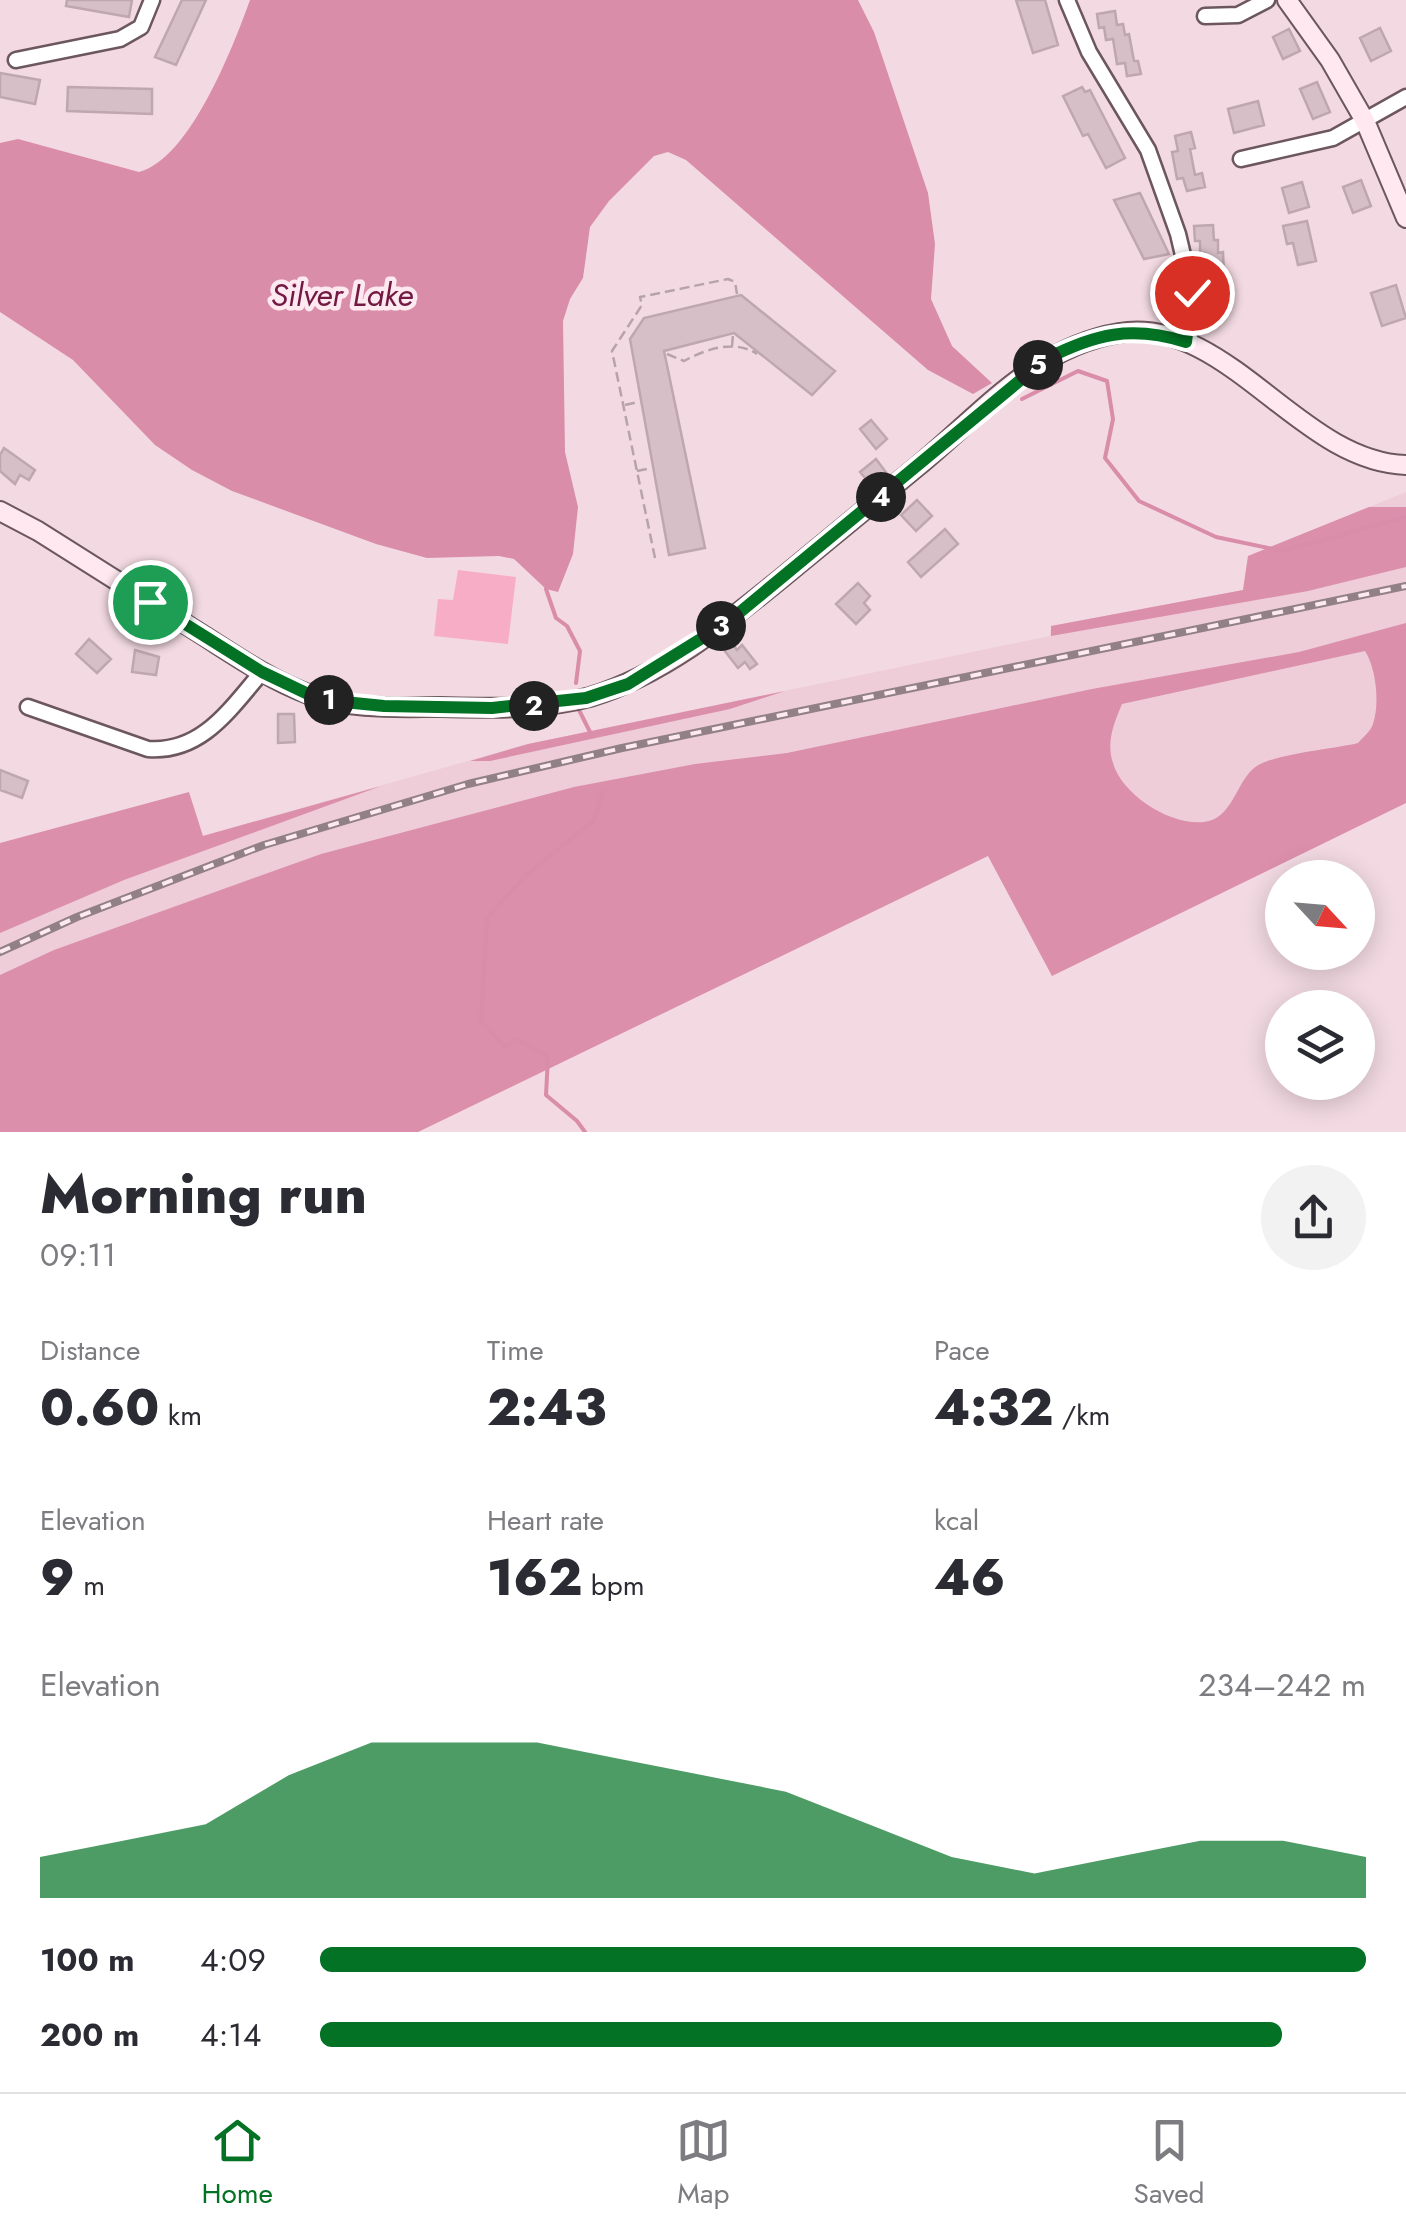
<!DOCTYPE html>
<html lang="en">
<head>
<meta charset="utf-8">
<style>
	:root { --surface:#fff; --page:#f2f2f3; --text:#2b2b33; --muted:#7c7c81; --line:#e1e1e2; --accent:#037224 }
	body { margin:0; font-family:Jost,sans-serif; background:var(--page); color:var(--text); height:100vh; display:flex; flex-direction:column; font-size:38px; white-space:nowrap }
	* { box-sizing:border-box; margin:0 }
	p { font-size:32px; color:var(--muted) }
	.icon { flex:none; width:55px; height:55px; fill:none; stroke:currentColor; stroke-width:2; stroke-linecap:round; stroke-linejoin:round }
	.map { position:relative; height:1132px; overflow:hidden }
	.details { display:flex; flex-direction:column; background:var(--surface); flex:1 }
	.details>* { flex:none }
	.needle { width:65px; rotate:116deg }
	.buttons { position:absolute; left:1265px; top:860px; display:grid; gap:20px }
	.buttons a { display:grid; place-items:center; width:110px; height:110px; border-radius:50%; background:var(--surface); box-shadow:0 5px 25px #0003; font-size:50px }
	.pin { position:absolute; display:grid; place-items:center; width:85px; height:85px; color:#fff; margin:-42px; border:5px solid #fff; border-radius:50%; box-shadow:0 2px 10px #0007 }
	.km { position:absolute; width:50px; height:50px; margin:-25px; border-radius:50%; background:#222; color:#fff; font-size:28px; line-height:50px; text-align:center }
	.round { display:grid; place-items:center; flex:none; width:105px; height:105px; border-radius:52px; background:var(--page) }
	.headline { display:flex; align-items:center; justify-content:space-between; height:170px; padding:0 40px }
	h1 { font-size:55px; font-weight:800; line-height:75px }
	.metrics { display:grid; grid-template-columns:repeat(3,1fr); gap:15px; height:170px; padding:10px 40px }
	.metrics div { display:grid; align-content:center }
	.metrics b { font-size:50px; font-weight:800 }
	.metrics small { font-size:28px; font-weight:400 }
	.metrics p { font-size:28px }
	.chart { height:280px; padding:20px 40px }
	.chart p { display:flex; justify-content:space-between }
	.chart svg { width:100%; height:180px; margin-top:10px; fill:var(--accent); opacity:.7 }
	ul { padding:0 40px; list-style:none; font-size:32px }
	li { display:grid; grid-template-columns:160px 120px 1fr; align-items:center; height:75px }
	li i { height:25px; border-radius:12px; background:var(--accent) }
	.menu { display:flex; justify-content:space-around; align-items:center; height:140px; border-top:2px solid var(--line); background:var(--surface); font-size:28px; color:var(--muted) }
	.menu a { display:grid; justify-items:center; gap:5px }
	.menu .active { color:var(--accent) }
	.map>svg:first-child { display:block }
</style>
</head>
<body>
<div class="map">
<svg width="1406" height="1132" viewBox="0 0 1406 1132">
	<rect width="100%" height="100%" fill="#f3dae2"/>
	<path fill="#eecdd8" d="M1406,492V803L1052,976L988,856L418,1132H0V893L528,744L1050,636L1051,626L1243,590L1248,556Z"/>
	<path fill="#f8adc7" d="M458,570L516,577L508,644L434,636L438,599L453,600Z"/>
	<path fill="#db8fab" fill-rule="evenodd" d="M1369,507H1406V567L1308,591L1051,636V626L1243,590L1248,556Z
		M1406,623V803L1052,976L988,856L418,1132H0V975L54,950L321,854L574,787L695,764L787,753L1092,689L1299,652ZM1365,651C1376,668 1380,703 1373,724C1371,731 1363,737 1358,743C1335,749 1270,754 1254,768C1236,783 1232,819 1204,822C1171,826 1122,795 1113,763C1106,742 1114,723 1122,704Z
		M785,691L730,709L490,761H470L528,744Z
		M381,786L124,880L0,933V843L189,792L203,836Z"/>
	<path fill="#d98da9" d="M250,0H858L874,32L928,193L935,244L931,299L952,346L992,383L973,394L928,370L686,160L668,152L654,156L609,201L590,227L583,278L570,299L563,321L565,452L578,507L573,554L558,592L546,589L514,559L499,556L427,558L376,544L232,491L192,470L155,445L73,360L0,312V143L18,139L139,172C190,159 233,47 250,0Z"/>
	<g fill="none" stroke-linecap="round" stroke-linejoin="round">
		<path stroke="#d98da9" stroke-width="4" d="M1022,399L1078,371L1107,381L1113,419L1105,458L1139,501L1216,537L1283,551L1406,517
			M546,589L556,618L567,626L580,651L576,683
			M578,708L591,734
			M585,1132L577,1121L546,1095L548,1057L517,1039L505,1047L481,1021L487,918L525,876L594,820L603,791"/>
	</g>
	<path fill="#d7bfc7" stroke="#bfa7af" stroke-width="2.5" d="M67,0H132L129,17L66,6Z
		M182,0H206L176,65L155,57Z
		M1016,0H1045L1058,45L1033,53Z
		M1115,11L1117,25L1123,24L1125,35L1129,34L1134,61H1138L1141,74L1127,76L1125,63L1117,64L1113,39L1106,40L1104,27L1099,28L1097,14Z
		M1380,28L1391,51L1371,61L1360,38Z
		M1289,29L1300,51L1283,59L1273,37Z
		M0,73L40,80L35,104L0,97Z
		M1317,82L1330,112L1313,119L1300,89Z
		M68,87L152,89V114L67,111Z
		M1082,87L1085,92L1090,90L1125,158L1106,168L1088,134L1083,136L1063,96Z
		M1258,101L1264,125L1234,133L1228,109Z
		M1191,132L1195,148L1190,149L1195,175L1202,173L1205,187L1187,191L1183,178L1177,179L1172,152L1178,151L1175,136Z
		M1361,180L1371,206L1353,213L1343,187Z
		M1302,182L1309,207L1289,213L1282,188Z
		M1140,193L1169,254L1144,259L1114,200Z
		M1307,221L1316,261L1298,265L1293,243L1287,244L1283,226Z
		M1213,225L1214,240H1218V253L1223,252L1224,276H1229L1230,293L1212,294L1211,278L1206,279L1205,253H1200V241H1195L1194,226Z
		M1396,285L1406,318L1382,326L1371,293Z
		M741,295L835,371L812,395L734,333L664,351L705,548L669,555L630,339L644,318Z
		M871,420L887,439L876,449L860,429Z
		M4,448L35,470L29,480L20,475L15,484L0,471V455Z
		M876,459L888,475L873,487L860,472Z
		M917,500L932,516L916,531L901,515Z
		M945,529L958,544L921,577L908,562Z
		M858,583L870,596L864,603L870,610L856,624L836,604Z
		M89,639L111,659L97,673L76,654Z
		M732,643L737,650L742,645L757,664L750,669L745,662L738,668L724,650Z
		M135,650L159,657L156,675L132,672Z
		M278,714H294L295,742L278,743Z
		M0,770L28,781L22,798L0,790Z"/>
	<g fill="none" stroke-linecap="round" stroke-linejoin="round">
		<g stroke="#6c575e" stroke-width="19">
			<path id="street" d="M1067,0L1089,52L1148,150L1178,234L1192,293L1186,342
				M1205,16L1238,15L1267,0
				M16,60L120,39L141,27L152,0
				M1241,159L1333,138L1406,97
				M28,707L148,749C202,753 230,709 262,672"/>
		</g>
		<g stroke="#6c575e" stroke-width="22">
			<path id="secondary" d="M1287,0L1330,60L1365,121L1406,218
				M0,511L38,531C91,564 144,598 198,632C233,654 268,679 308,694C349,710 398,707 441,707C490,708 543,710 590,697C663,675 725,624 783,577C828,540 873,503 918,466C980,415 1035,347 1119,333C1227,315 1299,462 1406,465"/>
		</g>
		<path stroke="#b7a3aa" stroke-width="2.5" stroke-dasharray="10 5" stroke-linecap="butt" d="M732,346L733,335
			M667,354L684,361C706,349 735,339 757,354
			M625,405L638,402
			M637,471L651,468
			M655,558L612,351L642,305L640,297L728,279L735,282L737,294"/>
		<use href="#street" stroke="#fff" stroke-width="14"/>
		<use href="#secondary" stroke="#ffe8f0" stroke-width="18"/>
		<g stroke="#918085" stroke-width="8">
			<path id="rail" d="M0,952L77,917L264,845L468,784L622,748L1406,586"/>
		</g>
		<use href="#rail" stroke="#fde9ef" stroke-width="4" stroke-dasharray="11" stroke-linecap="butt"/>
	</g>
	<g fill="none" stroke-linecap="round" stroke-linejoin="round">
		<g stroke="#fff" stroke-width="20">
			<path id="route" d="M150,602L262,672L308,694L334,701L384,706L492,708L586,698L628,684L728,622L1046,359C1095,334 1131,325 1186,342L1192,293"/>
		</g>
		<use href="#route" stroke="#037224" stroke-width="12"/>
	</g>
	<g text-anchor="middle" stroke-width="9" stroke-linejoin="round" paint-order="stroke">
		<g font-size="32" font-style="italic" fill="#721943" stroke="#fde9ef">
			<text x="342" y="306">Silver Lake</text>
		</g>
	</g>
</svg>
<div class="buttons">
<a><svg class="needle" viewBox="-14 -14 28 28"><path d="M0-13l5 13h-10z" fill="#e53935"/><path d="M0 13l5-13h-10z" fill="#7c7c81"/></svg></a>
<a><svg class="icon" aria-label="layers" viewBox="0 0 24 24"><path d="M12 4l9 5-9 5-9-5zM3 14l9 5 9-5"/></svg></a>
</div>
<div class="pin" style="left:150px;top:602px;background:#1e9e55"><svg class="icon" aria-label="arrive" viewBox="0 0 24 24"><path d="M6 21V4h12l-3 4 3 4H6"/></svg></div>
<div class="pin" style="left:1192px;top:293px;background:#d93025"><svg class="icon" aria-label="check" viewBox="0 0 24 24"><path d="M5 12l5 5 9-10"/></svg></div>
<b class="km" style="left:329px;top:700px">1</b>
<b class="km" style="left:534px;top:706px">2</b>
<b class="km" style="left:721px;top:626px">3</b>
<b class="km" style="left:881px;top:497px">4</b>
<b class="km" style="left:1038px;top:365px">5</b>
</div>
<section class="details">
<div class="headline"><div><h1>Morning run</h1><p>09:11</p></div><a class="round"><svg class="icon" aria-label="share" viewBox="0 0 24 24"><path d="M12 15V3M7 8l5-5 5 5M5 13v7h14v-7"/></svg></a></div>
<div class="metrics">
<div><p>Distance</p><b>0.60<small> km</small></b></div>
<div><p>Time</p><b>2:43</b></div>
<div><p>Pace</p><b>4:32<small> /km</small></b></div>
</div>
<div class="metrics">
<div><p>Elevation</p><b>9<small> m</small></b></div>
<div><p>Heart rate</p><b>162<small> bpm</small></b></div>
<div><p>kcal</p><b>46</b></div>
</div>
<div class="chart"><p><span>Elevation</span>234–242 m</p>
<svg viewBox="0 0 160 44" preserveAspectRatio="none"><path d="M0 44V34L10 30L20 26L30 14L40 6L50 6L60 6L70 10L80 14L90 18L100 26L110 34L120 38L130 34L140 30L150 30L160 34V44z"/></svg>
</div>
<ul>
<li><b>100 m</b>4:09<i style="width:100%"></i></li>
<li><b>200 m</b>4:14<i style="width:92%"></i></li>
</ul>
</section>
<nav class="menu">
<a class="active"><svg class="icon" aria-label="home" viewBox="0 0 24 24"><path d="M3 11l9-7 9 7M6 9v11h12V9"/></svg>Home</a>
<a><svg class="icon" aria-label="map" viewBox="0 0 24 24"><path d="M3 6l6-2 6 2 6-2v14l-6 2-6-2-6 2zM9 4v14M15 6v14"/></svg>Map</a>
<a><svg class="icon" aria-label="saved" viewBox="0 0 24 24"><path d="M7 4h10v16l-5-4-5 4z"/></svg>Saved</a>
</nav>
</body>
</html>
